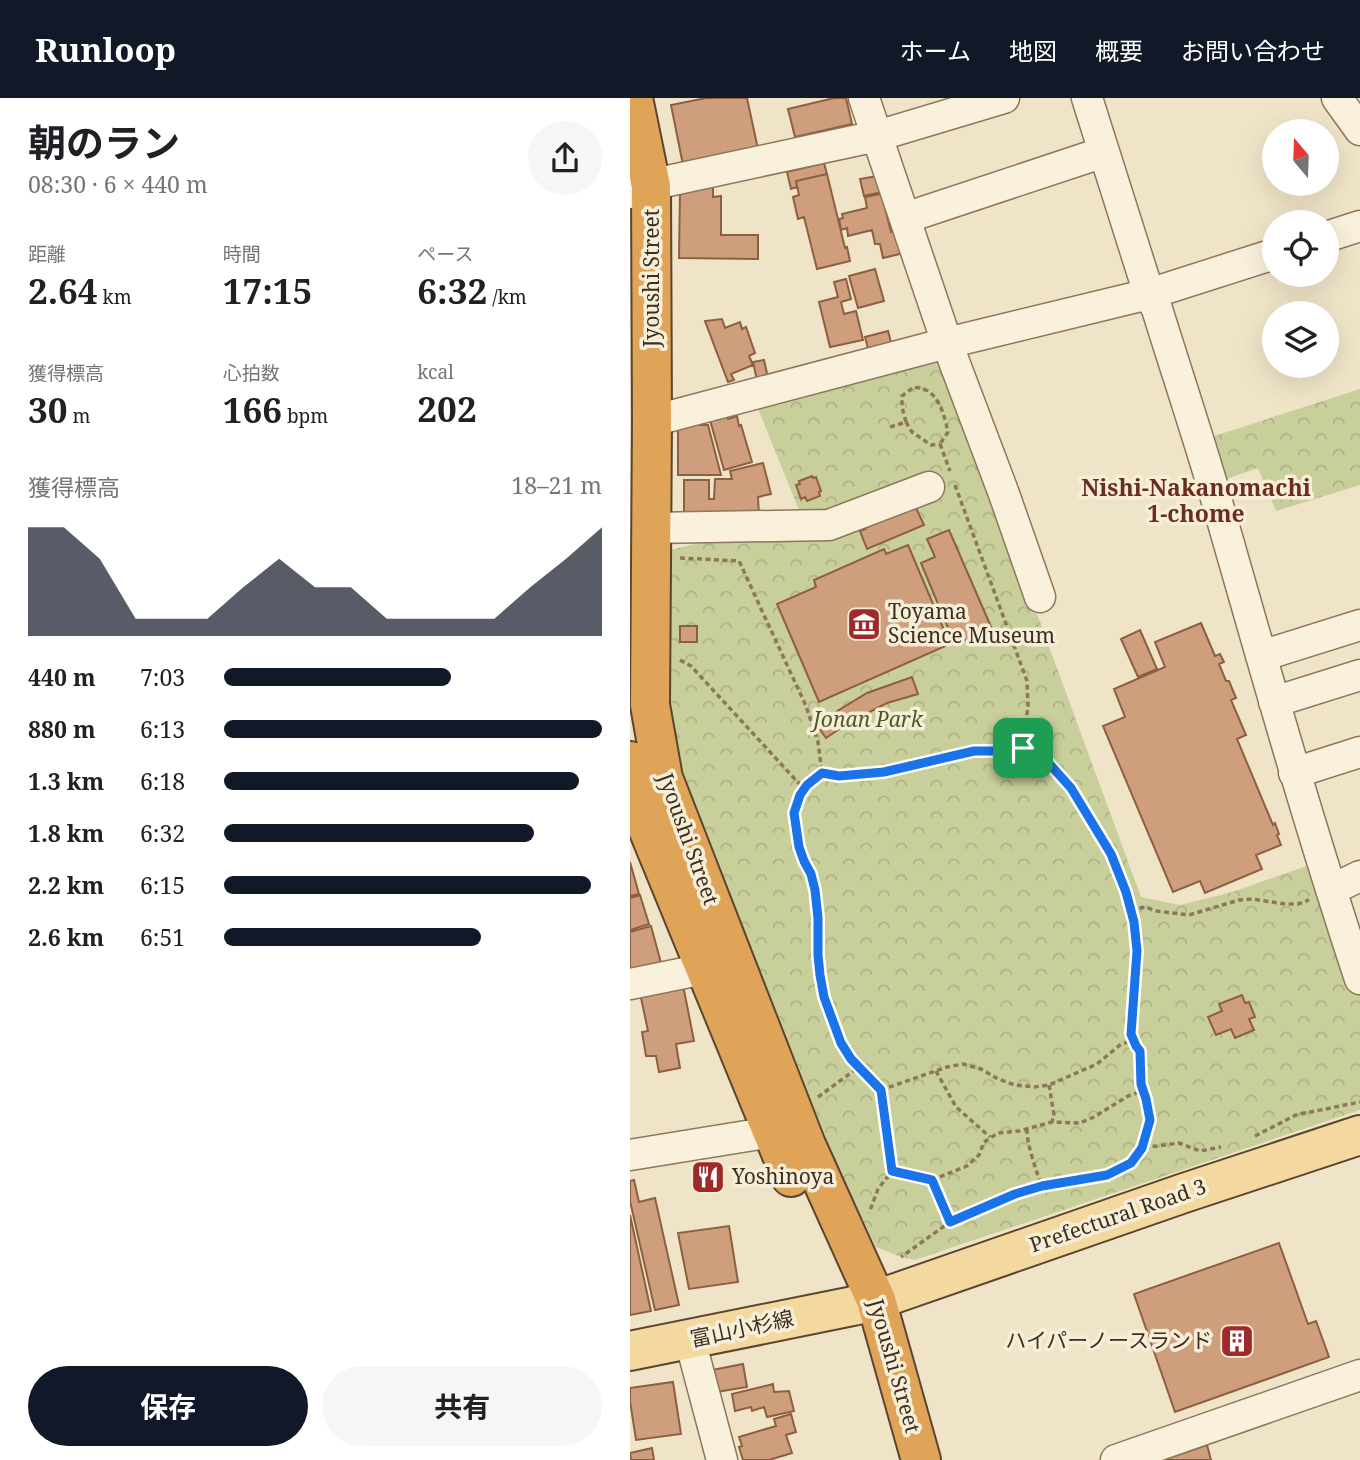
<!DOCTYPE html>
<html lang="ja">
<head>
<meta charset="utf-8">
<style>
	:root { --surface:#fff; --page:#f6f6f6; --text:#202124; --muted:#757577; --accent:#111827 }
	body { margin:0; font-family:"Noto Serif","Noto Sans JP",serif; background:var(--page); color:var(--text); height:100vh; display:flex; flex-direction:column; font-size:26px; white-space:nowrap }
	* { box-sizing:border-box; margin:0 }
	p { font-size:23px; color:var(--muted) }
	.icon { flex:none; width:38px; height:38px; fill:none; stroke:currentColor; stroke-width:2; stroke-linecap:round; stroke-linejoin:round }
	.map { position:relative; flex:1; overflow:hidden }
	.details { display:flex; flex-direction:column; background:var(--surface); width:630px }
	.details>* { flex:none }
	.needle { width:46px; rotate:341deg }
	.tools { position:absolute; left:632px; top:21px; display:grid; gap:14px }
	.tools a { display:grid; place-items:center; width:77px; height:77px; border-radius:50%; background:var(--surface); box-shadow:0 7px 28px #0002; font-size:35px }
	.pin { position:absolute; display:grid; place-items:center; width:60px; height:60px; color:#fff; margin:-30px; border-radius:14px; box-shadow:0 4px 10px #0006 }
	.round { display:grid; place-items:center; flex:none; width:74px; height:74px; border-radius:37px; background:var(--page) }
	.overview { display:flex; align-items:center; justify-content:space-between; height:119px; padding:0 28px }
	h1 { font-size:38px; font-weight:700; line-height:52px }
	.figures { display:grid; grid-template-columns:repeat(3,1fr); gap:10px; height:119px; padding:7px 28px }
	.figures div { display:grid; align-content:center }
	.figures b { font-size:35px; font-weight:700 }
	.figures small { font-size:19px; font-weight:400 }
	.figures p { font-size:19px }
	.chart { height:196px; padding:14px 28px }
	.chart p { display:flex; justify-content:space-between }
	.chart svg { width:100%; height:126px; margin-top:7px; fill:var(--accent); opacity:.7 }
	.primary-button { display:flex; gap:14px; margin-top:auto; padding:14px 28px }
	.primary-button a { flex:1; height:80px; border-radius:42px; background:var(--accent); color:#fff; font-size:28px; font-weight:700; line-height:80px; text-align:center }
	.primary-button a+a { background:var(--page); color:var(--text) }
	ul { padding:0 28px; list-style:none; font-size:23px }
	li { display:grid; grid-template-columns:112px 84px 1fr; align-items:center; height:52px }
	li i { height:18px; border-radius:9px; background:var(--accent) }
	header { display:flex; align-items:center; gap:42px; box-sizing:border-box; height:98px; padding:0 35px; background:var(--accent); color:#fff }
	header strong { font-size:33px }
	nav { display:flex; gap:38px; margin-inline-start:auto; font-size:24px }
	main { display:flex; flex:1; min-height:0 }
	.map>svg:first-child { display:block }
</style>
</head>
<body>
<header>
<strong>Runloop</strong>
<nav><a>ホーム</a><a>地図</a><a>概要</a><a>お問い合わせ</a></nav>
</header>
<main>
<section class="details">
<div class="overview"><div><h1>朝のラン</h1><p>08:30 · 6 × 440 m</p></div><a class="round"><svg class="icon" aria-label="share" viewBox="0 0 24 24"><path d="M12 15V3M7 8l5-5 5 5M5 13v7h14v-7"/></svg></a></div>
<div class="figures">
<div><p>距離</p><b>2.64<small> km</small></b></div>
<div><p>時間</p><b>17:15</b></div>
<div><p>ペース</p><b>6:32<small> /km</small></b></div>
</div>
<div class="figures">
<div><p>獲得標高</p><b>30<small> m</small></b></div>
<div><p>心拍数</p><b>166<small> bpm</small></b></div>
<div><p>kcal</p><b>202</b></div>
</div>
<div class="chart"><p><span>獲得標高</span>18–21 m</p>
<svg viewBox="0 0 160 44" preserveAspectRatio="none"><path d="M0 44V6L10 6L20 17L30 38L40 38L50 38L60 27L70 17L80 27L90 27L100 38L110 38L120 38L130 38L140 27L150 17L160 6V44z"/></svg>
</div>
<ul>
<li><b>440 m</b>7:03<i style="width:60%"></i></li>
<li><b>880 m</b>6:13<i style="width:100%"></i></li>
<li><b>1.3 km</b>6:18<i style="width:94%"></i></li>
<li><b>1.8 km</b>6:32<i style="width:82%"></i></li>
<li><b>2.2 km</b>6:15<i style="width:97%"></i></li>
<li><b>2.6 km</b>6:51<i style="width:68%"></i></li>
</ul>
<div class="primary-button"><a>保存</a><a>共有</a></div>
</section>
<div class="map">
<svg width="730" height="1362" viewBox="0 0 730 1362">
	<defs>
		<pattern id="forest-crowns" width="20" height="18" patternUnits="userSpaceOnUse" patternTransform="scale(1.75)"><rect width="20" height="18" fill="#c9cf9b"/><path d="M2 6a3 3 0 1 1 6 0M12 15a3 3 0 1 1 6 0" fill="none" stroke="#aeb285"/></pattern>
	</defs>
	<rect width="100%" height="100%" fill="#f0e4c8"/>
	<path fill="url(#forest-crowns)" d="M306,257L315,265L511,799L550,807L602,794L691,763L730,881V1012L285,1162L271,1159L246,1149L203,1058L148,920L98,807L48,676L34,605V453L173,422L128,311Z
		M730,291V387L646,413L628,370L582,386L572,342Z"/>
	<path fill="#cf9f7d" stroke="#8d5f41" stroke-width="2" d="M76,0H117L128,51L53,67L41,7Z
		M204,0H216L222,26L165,39L158,11Z
		M194,65L197,76L166,83L167,89L161,91L157,74Z
		M197,76L215,150L217,149L220,163L187,171L174,119L168,121L163,99L169,97L166,83Z
		M248,78L252,94L234,98L230,81Z
		M83,85V99L91,98V137H128V161L49,160L50,94Z
		M255,95L259,109L255,110L261,134L268,132L274,155L253,160L250,146H245L242,132L218,138L217,130L211,132L209,121L213,120L212,116L237,110L235,99Z
		M245,171L254,203L228,210L219,178Z
		M216,181L221,201L211,204L214,216L226,213L233,242L200,249L189,204L208,199L204,184Z
		M92,221L95,230L110,224L112,231L116,229L125,255L119,258L123,267L101,276L104,282L98,284L75,223Z
		M258,233L262,248L239,254L235,239Z
		M134,262L138,280L127,282L123,264Z
		M96,314L98,321L107,318L109,328L111,327L122,364L94,372L80,322Z
		M48,327H78L91,377H48Z
		M133,365L141,396L128,399L129,419L54,422V382H79V401H84L85,381H102L100,373Z
		M182,378L183,380L186,379L191,393L189,394L190,398L177,403L175,399L171,401L166,387L170,386L169,383Z
		M270,410L272,415L286,410L294,427L237,451L230,433L236,431L234,426Z
		M319,432L362,531L325,547L291,465L305,459L297,441Z
		M278,447L320,546L189,604L147,506L186,489L184,482L254,451L256,456Z
		M571,525L585,558L590,556L594,564L589,566L596,583H599L606,600L601,602L616,637L607,641L643,727L645,725L649,736L647,737L651,747L626,757L632,771L575,795L570,783L543,794L473,628L495,619L484,591L535,569L525,544Z
		M50,528H67V544H50Z
		M510,532L527,571L508,579L491,541Z
		M282,579L288,596L257,605L220,624L196,640L186,626L237,595Z
		M0,764L9,796L0,798Z
		M10,797L19,826L0,832V800Z
		M21,828L31,865L0,874V834Z
		M53,887L64,943L46,946L50,970L29,974L26,958H16L12,934L18,933L10,895Z
		M612,897L615,905L619,904L625,919L619,921L624,932L605,940L601,931L586,937L578,919L592,913L589,906Z
		M4,1082L9,1104L25,1100L49,1207L25,1212L0,1103V1083Z
		M0,1117L21,1213L0,1217Z
		M99,1128L108,1184L59,1191L48,1135Z
		M649,1145L678,1226L686,1223L699,1259L545,1314L504,1196Z
		M113,1266L117,1289L86,1294L82,1272Z
		M43,1284L51,1336L6,1342L0,1303V1290Z
		M143,1286L144,1294L159,1293L164,1313L137,1319L134,1309L122,1313L121,1309L105,1313L102,1296Z
		M161,1316L166,1334L156,1337L162,1355L139,1362H113L109,1349L112,1348L109,1339L146,1328L144,1321Z
		M577,1347L581,1362H533Z
		M22,1350L24,1362H1L0,1355Z"/>
	<g fill="none" stroke-linecap="round" stroke-linejoin="round">
		<g stroke="#8d765c" stroke-width="33">
			<path id="minor" d="M234,0L317,245L374,396L410,499
				M457,0L519,196L527,211C545,269 564,326 581,383C629,550 675,716 730,881
				M707,0L730,32
				M0,95L38,83L247,38L374,0
				M275,120L474,54
				M696,139L730,128
				M22,323L317,245L519,196L644,156
				M21,430L199,427L299,389
				M631,558L730,527
				M644,604L730,577
				M664,675L730,654
				M701,792L730,778
				M0,886L74,871
				M0,1057L142,1034
				M60,1242L92,1362
				M486,1362L730,1277"/>
		</g>
		<g stroke="#5b4430" stroke-width="42">
			<path id="major" d="M0,1253L223,1208L246,1202L554,1095L730,1037"/>
		</g>
		<g stroke="#5b4430" stroke-width="42">
			<path id="highway" d="M3,0L21,88L22,323L20,607L33,680L176,1047L246,1202L291,1362
				M0,663L4,691L16,726L161,1079"/>
		</g>
		<path stroke="#8d765c" stroke-width="3.5" stroke-dasharray="5 3.5" stroke-linecap="butt" d="M276,324L282,334L301,347L310,346
			M260,329L276,324L272,309V298L284,289C288,290 292,290 296,292C310,299 315,320 318,334L310,346
			M310,346L320,373
			M325,387L397,583L398,608L393,650L415,661L441,690L481,756L496,794L504,824L507,853L501,936L506,948L510,953L511,986L516,1001L520,1022L512,1050
			M50,460L109,463L176,608L188,644L192,675
			M50,562L61,568L174,691
			M501,812L515,809L527,813L559,817L609,802L622,801L656,806H668L679,802
			M229,969L251,992L262,1073L248,1091L239,1115
			M306,973L326,1009L360,1039
			M419,987L424,1017L422,1024
			M251,992L317,969L333,966L351,971L368,981L385,987L404,989L419,987L467,966L490,947L503,942
			M188,999L229,969C203,943 189,891 188,855C187,833 189,812 185,790C182,779 177,771 173,761C169,750 167,740 166,729C165,724 164,718 165,713C168,695 178,686 192,675L209,678L254,674L344,653L369,654L393,650
			M397,1031C396,1043 407,1076 412,1088
			M625,1038L666,1017L730,1004
			M262,1073L302,1082L320,1124L271,1159
			M302,1082L337,1068L349,1057L354,1044L368,1035L389,1033L422,1024L450,1025L464,1019L498,998L513,993
			M320,1124L385,1096L412,1088L477,1077L501,1065L512,1050L549,1045L570,1053L591,1049"/>
		<use href="#minor" stroke="#faf1dc" stroke-width="30"/>
		<use href="#major" stroke="#f3d9a0" stroke-width="38"/>
		<use href="#highway" stroke="#e0a458" stroke-width="38"/>
	</g>
	<g fill="none" stroke-linecap="round" stroke-linejoin="round">
		<g stroke="#fff" stroke-width="14">
			<path id="route" d="M393,650L415,661L441,690L481,756L496,794L504,824L507,853L501,936L506,948L510,953L511,986L516,1001L520,1022L512,1050L501,1065L477,1077L412,1088L385,1096L320,1124L302,1082L262,1073L251,992L221,961L211,945L194,899L190,877L188,857V820L185,792L181,776L174,763L169,749L164,715L170,697L177,687L192,675L209,678L254,674L344,653H369Z"/>
		</g>
		<use href="#route" stroke="#1a73e8" stroke-width="9"/>
	</g>
	<defs>
		<g id="museum-square" transform="scale(1.75)"><rect x="-9" y="-9" width="18" height="18" rx="4" fill="#9e2a2b" stroke="#f7eed8"/><path d="M0-6L6-3V-2H-6V-3ZM-5-1h2V3h-2ZM-1-1h2V3h-2ZM3-1h2V3H3ZM-6 4H6V6H-6Z" fill="#fff"/></g>
		<g id="restaurant-square" transform="scale(1.75)"><rect x="-9" y="-9" width="18" height="18" rx="4" fill="#9e2a2b" stroke="#f7eed8"/><path d="M-5-6h1v4h1v-4h1v4h1v-4h1v5L-1.5 .5V6h-2V.5L-5-1ZM5-6V6H3V1.5H1.5Q1.5-4 5-6Z" fill="#fff"/></g>
		<g id="building-square" transform="scale(1.75)"><rect x="-9" y="-9" width="18" height="18" rx="4" fill="#9e2a2b" stroke="#f7eed8"/><path d="M-4-6H4V6H1V3H-1V6H-4ZM-2.5-4.3h1.7v1.8h-1.7ZM.8-4.3h1.7v1.8H.8ZM-2.5-1h1.7V.8h-1.7ZM.8-1h1.7V.8H.8Z" fill="#fff"/></g>
	</defs>
	<g fill-rule="evenodd">
		<use href="#museum-square" x="234" y="526"/>
		<use href="#restaurant-square" x="78" y="1079"/>
		<use href="#building-square" x="607" y="1243"/>
	</g>
	<g text-anchor="middle" stroke-width="7" stroke-linejoin="round" paint-order="stroke">
		<g font-size="21" fill="#3d2e20" stroke="#f7eed8">
			<text transform="translate(22 180) rotate(-90)" y="7">Jyoushi Street</text>
			<text transform="translate(58 741) rotate(70)" y="7">Jyoushi Street</text>
			<text transform="translate(488 1118) rotate(-19)" y="7">Prefectural Road 3</text>
			<text transform="translate(112 1231) rotate(-12)" y="7">富山小杉線</text>
			<text transform="translate(264 1268) rotate(74)" y="7">Jyoushi Street</text>
		</g>
		<g font-size="21" fill="#3d2e20" stroke="#f7eed8" text-anchor="start">
			<text x="258" y="521">Toyama<tspan x="258" dy="24">Science Museum</tspan></text>
			<text x="102" y="1086">Yoshinoya</text>
			<text x="582" y="1250" text-anchor="end">ハイパーノースランド</text>
		</g>
		<g font-size="21" font-style="italic" fill="#4d5a26" stroke="#f7eed8">
			<text x="238" y="629">Jonan Park</text>
		</g>
		<g font-size="23" font-weight="bold" fill="#6b2e1e" stroke="#f7eed8">
			<text x="566" y="398">Nishi-Nakanomachi<tspan x="566" dy="26">1-chome</tspan></text>
		</g>
	</g>
</svg>
<div class="tools">
<a><svg class="needle" viewBox="-14 -14 28 28"><path d="M0-13l5 13h-10z" fill="#e53935"/><path d="M0 13l5-13h-10z" fill="#757577"/></svg></a>
<a><svg class="icon" aria-label="locate" viewBox="0 0 24 24"><circle cx="12" cy="12" r="6"/><path d="M12 2v4M12 18v4M2 12h4M18 12h4"/></svg></a>
<a><svg class="icon" aria-label="layers" viewBox="0 0 24 24"><path d="M12 4l9 5-9 5-9-5zM3 14l9 5 9-5"/></svg></a>
</div>
<div class="pin" style="left:393px;top:650px;background:#1e9e55"><svg class="icon" aria-label="arrive" viewBox="0 0 24 24"><path d="M6 21V4h12l-3 4 3 4H6"/></svg></div>
</div>
</main>
</body>
</html>
